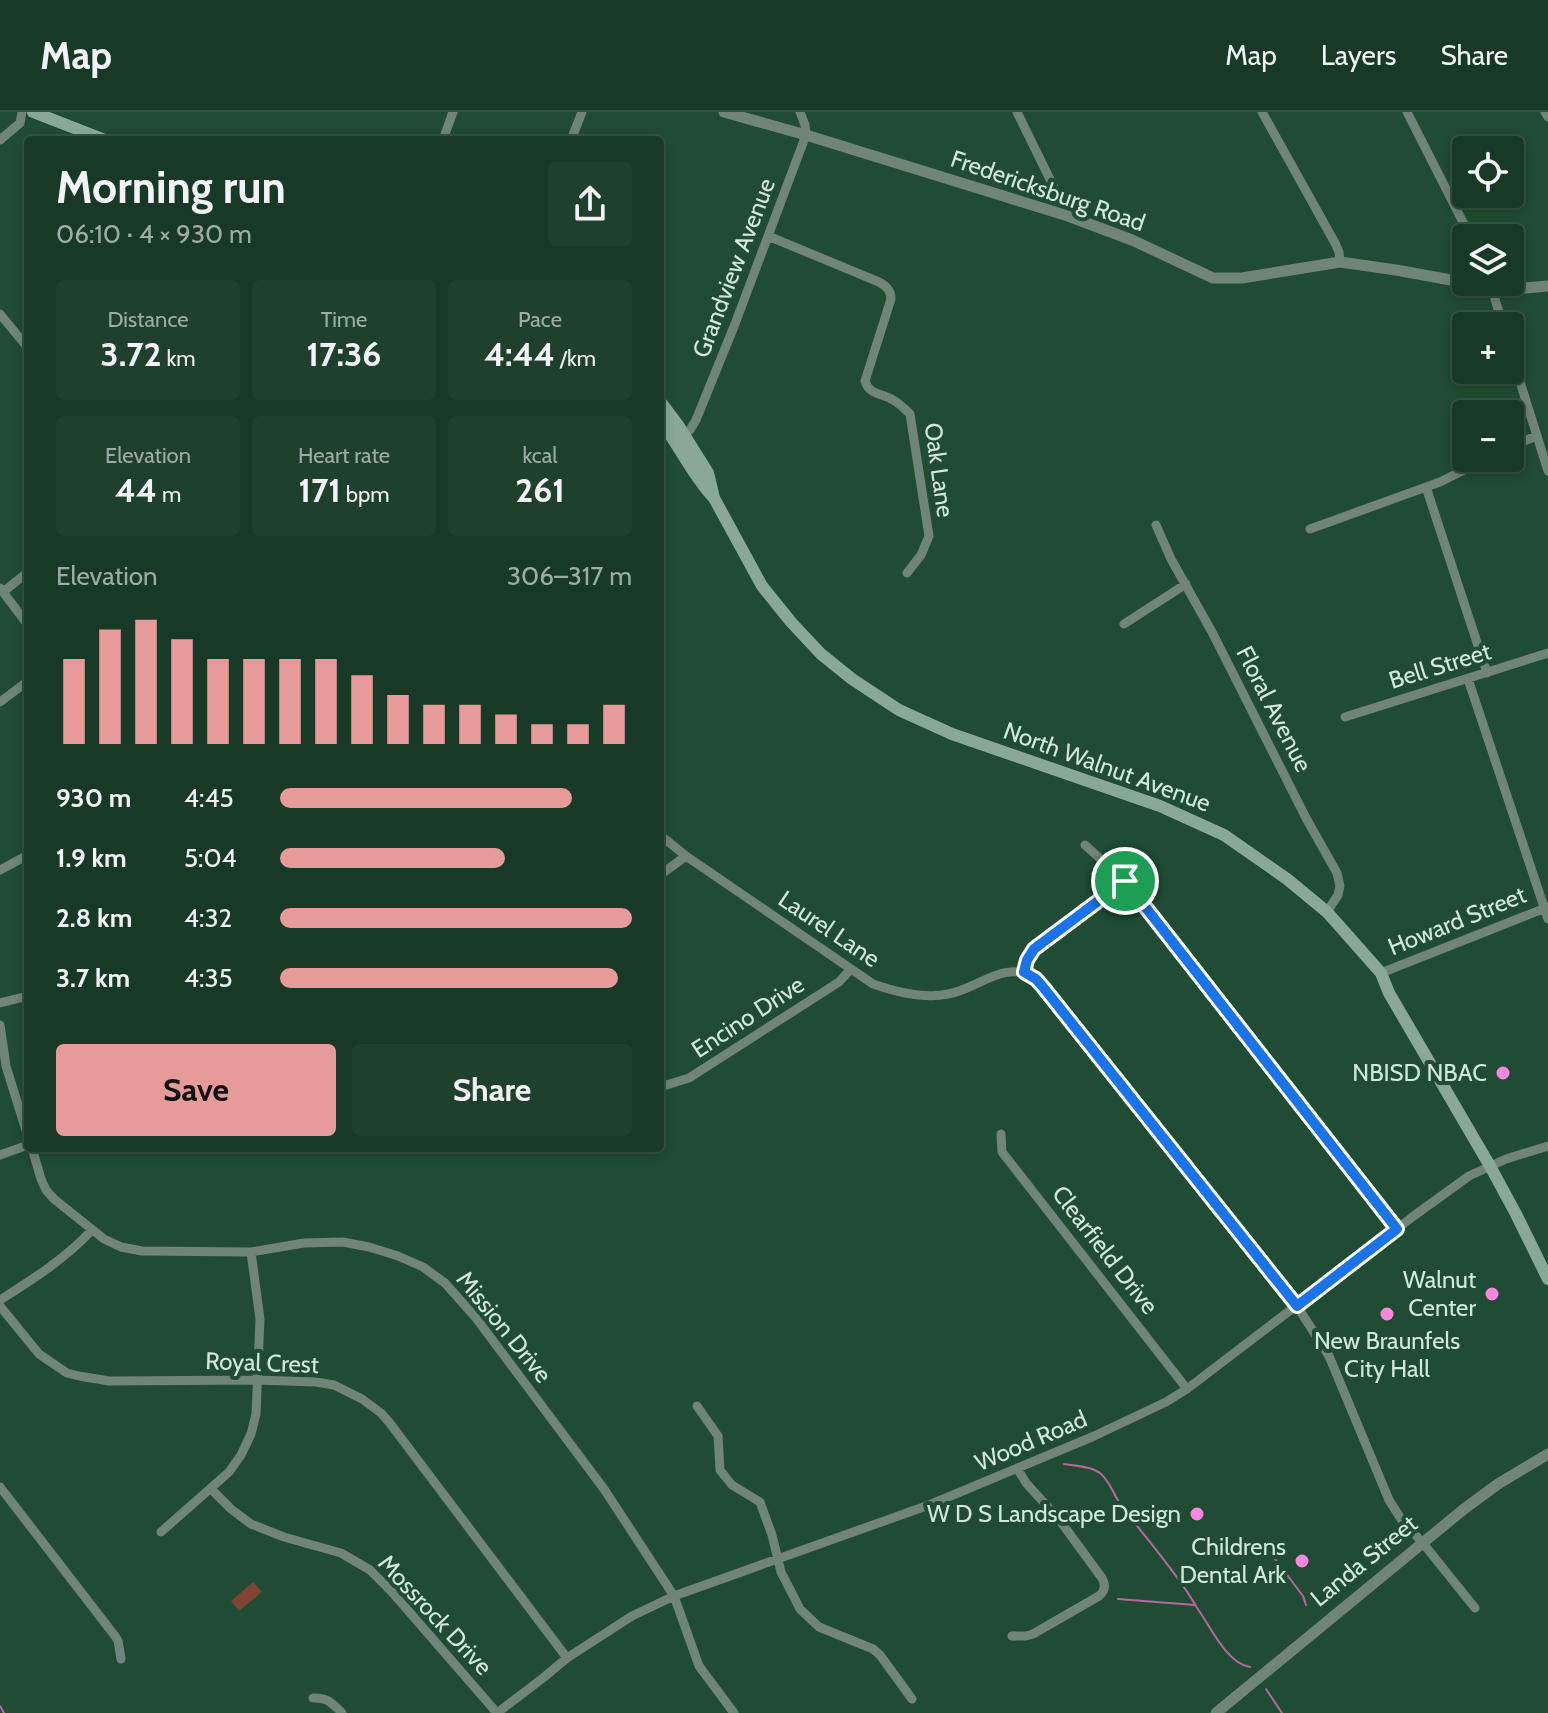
<!DOCTYPE html>
<html lang="en">
<head>
<meta charset="utf-8">
<style>
	:root { --surface:#173926; --page:#20402e; --text:#f1f3f6; --muted:#9eaca7; --line:#365343; --accent:#e69b98 }
	body { margin:0; font-family:Cabin,sans-serif; background:var(--page); color:var(--text); height:100vh; display:flex; flex-direction:column; font-size:30px; white-space:nowrap }
	* { box-sizing:border-box; margin:0 }
	p { font-size:26px; color:var(--muted) }
	.icon { flex:none; width:44px; height:44px; fill:none; stroke:currentColor; stroke-width:2; stroke-linecap:round; stroke-linejoin:round }
	.map { position:relative; flex:1; overflow:hidden }
	.side { position:absolute; left:24px; top:24px; width:640px; height:1016px; display:flex; flex-direction:column; background:var(--surface); border-radius:8px; box-shadow:0 4px 12px #0003,0 0 0 2px var(--line) }
	.side>* { flex:none }
	.buttons { position:absolute; left:1452px; top:24px; display:grid; gap:16px }
	.buttons a { display:grid; place-items:center; width:72px; height:72px; border-radius:8px; background:var(--surface); box-shadow:0 4px 12px #0003,0 0 0 2px var(--line); font-size:40px }
	.pin { position:absolute; display:grid; place-items:center; width:68px; height:68px; color:#fff; margin:-34px; border:4px solid #fff; border-radius:50%; box-shadow:0 2px 8px #0007 }
	.round { display:grid; place-items:center; flex:none; width:84px; height:84px; border-radius:8px; background:var(--page) }
	.summary { display:flex; align-items:center; justify-content:space-between; height:136px; padding:0 32px }
	h1 { font-size:44px; font-weight:700; line-height:60px }
	.metrics { display:grid; grid-template-columns:repeat(3,1fr); gap:12px; height:136px; padding:8px 32px }
	.metrics div { display:grid; align-content:center; border-radius:8px; background:var(--page); text-align:center }
	.metrics b { font-size:34px; font-weight:700 }
	.metrics small { font-size:22px; font-weight:400 }
	.metrics p { font-size:22px }
	.chart { height:224px; padding:16px 32px }
	.chart p { display:flex; justify-content:space-between }
	.chart svg { width:100%; height:144px; margin-top:8px; stroke:var(--accent); stroke-width:6 }
	.button { display:flex; gap:16px; margin-top:auto; padding:16px 32px }
	.button a { flex:1; height:92px; border-radius:8px; background:var(--accent); color:#111; font-size:32px; font-weight:700; line-height:92px; text-align:center }
	.button a+a { background:var(--page); color:var(--text) }
	ul { padding:0 32px; list-style:none; font-size:26px }
	li { display:grid; grid-template-columns:128px 96px 1fr; align-items:center; height:60px }
	li i { height:20px; border-radius:10px; background:var(--accent) }
	header { display:flex; align-items:center; gap:48px; box-sizing:border-box; height:112px; padding:0 40px; background:var(--surface); border-bottom:2px solid var(--line) }
	header strong { font-size:38px }
	nav { display:flex; gap:44px; margin-inline-start:auto; font-size:28px }
	.map>svg:first-child { display:block }
</style>
</head>
<body>
<header>
<strong>Map</strong>
<nav><a>Map</a><a>Layers</a><a>Share</a></nav>
</header>
<div class="map">
<svg width="1548" height="1601" viewBox="0 0 1548 1601">
	<rect width="100%" height="100%" fill="#1f4c33"/>
	<path fill="#7f4434" d="M253,1470L262,1480L239,1499L231,1489Z"/>
	<g fill="none" stroke-linecap="round" stroke-linejoin="round">
		<path stroke="#b867a4" stroke-width="2" d="M1064,1352C1075,1354 1091,1354 1100,1361C1110,1369 1114,1384 1121,1393C1146,1427 1175,1458 1196,1494
			M1272,1443L1303,1484L1306,1493
			M1118,1487L1195,1493C1209,1511 1226,1552 1250,1555
			M1266,1577L1282,1601
			M0,1594L4,1601"/>
		<path stroke="#708477" stroke-width="9" d="M1017,0L1068,104
			M1262,0L1335,131L1339,140L1340,150
			M1407,0L1471,126
			M1545,0L1548,5
			M0,28L20,11L22,0
			M443,28L453,0
			M571,28L582,0
			M768,124L879,170C886,174 891,178 891,187L865,269C869,283 882,281 893,288C899,291 905,297 910,302L929,424L921,443L907,461
			M1490,170L1503,214
			M0,202L28,236
			M1510,238L1548,359
			M684,322L690,318L696,308L735,212L806,23L805,13L800,0
			M1510,335L1536,324
			M1426,375L1487,561
			M1156,413L1171,447L1212,520L1306,706L1337,761L1340,774L1338,783L1327,800
			M1310,417L1440,370L1488,346
			M0,476L28,513
			M3,480L28,460
			M1124,512L1186,472
			M1468,567L1548,807
			M0,590L28,569
			M1345,605L1548,541
			M660,723L686,744L873,872C896,880 924,887 948,882C978,877 1006,846 1036,867L1297,1194L1329,1244L1389,1388L1403,1410L1422,1430L1475,1496
			M1085,733L1125,769L1397,1117
			M0,758L28,743
			M660,763L686,744
			M1024,860L1027,848L1034,837L1125,769
			M1381,861L1548,795
			M0,891L28,884
			M0,913L6,954L28,1025
			M660,975L689,966L839,870L850,858
			M1001,1022L1002,1040L1187,1277
			M32,1036L41,1067L46,1078L54,1087L104,1127L121,1135L142,1139L251,1140L304,1131L343,1130L369,1135L398,1144L423,1155L445,1171L476,1206L604,1377L674,1484L699,1554L734,1601
			M0,1043L28,1033
			M0,1188C33,1167 65,1147 92,1118
			M0,1194L39,1242L67,1261L79,1264L109,1269L257,1268L316,1270L334,1273L362,1287L381,1301L389,1310L567,1546
			M697,1294L718,1324L720,1358L732,1373L760,1390L772,1423L781,1460L800,1497L819,1515L873,1537L880,1543L912,1587
			M0,1375L115,1524L118,1529L121,1547
			M211,1377L231,1397L251,1412L284,1425L341,1441L370,1458L392,1480L497,1601
			M161,1420L229,1360L241,1343L251,1322L256,1302L260,1207L251,1140
			M1012,1524H1026L1033,1522L1099,1484C1105,1479 1106,1473 1102,1466L1058,1406L1026,1371L1017,1356
			M313,1586C327,1585 332,1591 342,1601
			M497,1601L543,1566L567,1546L632,1504L674,1484L929,1393L1092,1325L1166,1290L1187,1277L1415,1103L1469,1064L1506,1047L1548,1034"/>
		<path stroke="#708477" stroke-width="11" d="M724,0L806,23L1068,104L1132,128L1213,166H1242L1340,150L1396,158L1484,174L1514,177L1548,174
			M1216,1601L1464,1397L1498,1372L1548,1342"/>
		<path stroke="#8aa995" stroke-width="12" d="M33,0L105,28
			M660,289L678,313L708,361L714,386L762,474L791,510L821,542L852,567L899,598L952,622L1160,694L1224,723L1287,767L1327,800L1381,861L1389,881L1490,1054L1516,1102L1548,1167
			M660,308C679,333 692,363 714,386"/>
	</g>
	<g fill="none" stroke-linecap="round" stroke-linejoin="round">
		<g stroke="#fff" stroke-width="16">
			<path id="route" d="M1125,769L1397,1117L1297,1194L1043,875L1036,867L1024,860L1027,848L1034,837Z"/>
		</g>
		<use href="#route" stroke="#1a73e8" stroke-width="10"/>
	</g>
	<g fill="#fd86e1" stroke="#1f4c33" stroke-width="3">
		<circle cx="1503" cy="961" r="8"/>
		<circle cx="1492" cy="1182" r="8"/>
		<circle cx="1387" cy="1202" r="8"/>
		<circle cx="1197" cy="1402" r="8"/>
		<circle cx="1302" cy="1449" r="8"/>
	</g>
	<g text-anchor="middle" stroke-width="8" stroke-linejoin="round" paint-order="stroke">
		<g font-size="24" fill="#d2eada" stroke="#1f4c33">
			<text transform="translate(1048 79) rotate(19)" y="8">Fredericksburg Road</text>
			<text transform="translate(734 156) rotate(-69)" y="8">Grandview Avenue</text>
			<text transform="translate(939 358) rotate(82)" y="8">Oak Lane</text>
			<text transform="translate(1440 554) rotate(-17)" y="8">Bell Street</text>
			<text transform="translate(1274 597) rotate(63)" y="8">Floral Avenue</text>
			<text transform="translate(1107 655) rotate(20)" y="8">North Walnut Avenue</text>
			<text transform="translate(1457 809) rotate(-22)" y="8">Howard Street</text>
			<text transform="translate(829 817) rotate(34)" y="8">Laurel Lane</text>
			<text transform="translate(748 905) rotate(-33)" y="8">Encino Drive</text>
			<text transform="translate(1105 1138) rotate(52)" y="8">Clearfield Drive</text>
			<text transform="translate(504 1215) rotate(51)" y="8">Mission Drive</text>
			<text transform="translate(262 1251) rotate(2)" y="8">Royal Crest</text>
			<text transform="translate(1031 1329) rotate(-23)" y="8">Wood Road</text>
			<text transform="translate(1364 1449) rotate(-39)" y="8">Landa Street</text>
			<text transform="translate(435 1503) rotate(47)" y="8">Mossrock Drive</text>
		</g>
		<g font-size="24" fill="#d2eada" stroke="#1f4c33" text-anchor="end">
			<text x="1487" y="969">NBISD NBAC</text>
			<text x="1476" y="1176">Walnut<tspan x="1476" dy="28">Center</tspan></text>
			<text x="1387" y="1237" text-anchor="middle">New Braunfels<tspan x="1387" dy="28">City Hall</tspan></text>
			<text x="1181" y="1410">W D S Landscape Design</text>
			<text x="1286" y="1443">Childrens<tspan x="1286" dy="28">Dental Ark</tspan></text>
		</g>
	</g>
</svg>
<div class="buttons">
<a><svg class="icon" aria-label="locate" viewBox="0 0 24 24"><circle cx="12" cy="12" r="6"/><path d="M12 2v4M12 18v4M2 12h4M18 12h4"/></svg></a>
<a><svg class="icon" aria-label="layers" viewBox="0 0 24 24"><path d="M12 4l9 5-9 5-9-5zM3 14l9 5 9-5"/></svg></a>
<a>+</a>
<a>−</a>
</div>
<div class="pin" style="left:1125px;top:769px;background:#1e9e55"><svg class="icon" aria-label="arrive" viewBox="0 0 24 24"><path d="M6 21V4h12l-3 4 3 4H6"/></svg></div>
<section class="side">
<div class="summary"><div><h1>Morning run</h1><p>06:10 · 4 × 930 m</p></div><a class="round"><svg class="icon" aria-label="share" viewBox="0 0 24 24"><path d="M12 15V3M7 8l5-5 5 5M5 13v7h14v-7"/></svg></a></div>
<div class="metrics">
<div><p>Distance</p><b>3.72<small> km</small></b></div>
<div><p>Time</p><b>17:36</b></div>
<div><p>Pace</p><b>4:44<small> /km</small></b></div>
</div>
<div class="metrics">
<div><p>Elevation</p><b>44<small> m</small></b></div>
<div><p>Heart rate</p><b>171<small> bpm</small></b></div>
<div><p>kcal</p><b>261</b></div>
</div>
<div class="chart"><p><span>Elevation</span>306–317 m</p>
<svg viewBox="0 0 160 44" preserveAspectRatio="none"><path d="M5 44V18M15 44V9M25 44V6M35 44V12M45 44V18M55 44V18M65 44V18M75 44V18M85 44V23M95 44V29M105 44V32M115 44V32M125 44V35M135 44V38M145 44V38M155 44V32"/></svg>
</div>
<ul>
<li><b>930 m</b>4:45<i style="width:83%"></i></li>
<li><b>1.9 km</b>5:04<i style="width:64%"></i></li>
<li><b>2.8 km</b>4:32<i style="width:100%"></i></li>
<li><b>3.7 km</b>4:35<i style="width:96%"></i></li>
</ul>
<div class="button"><a>Save</a><a>Share</a></div>
</section>
</div>
</body>
</html>
